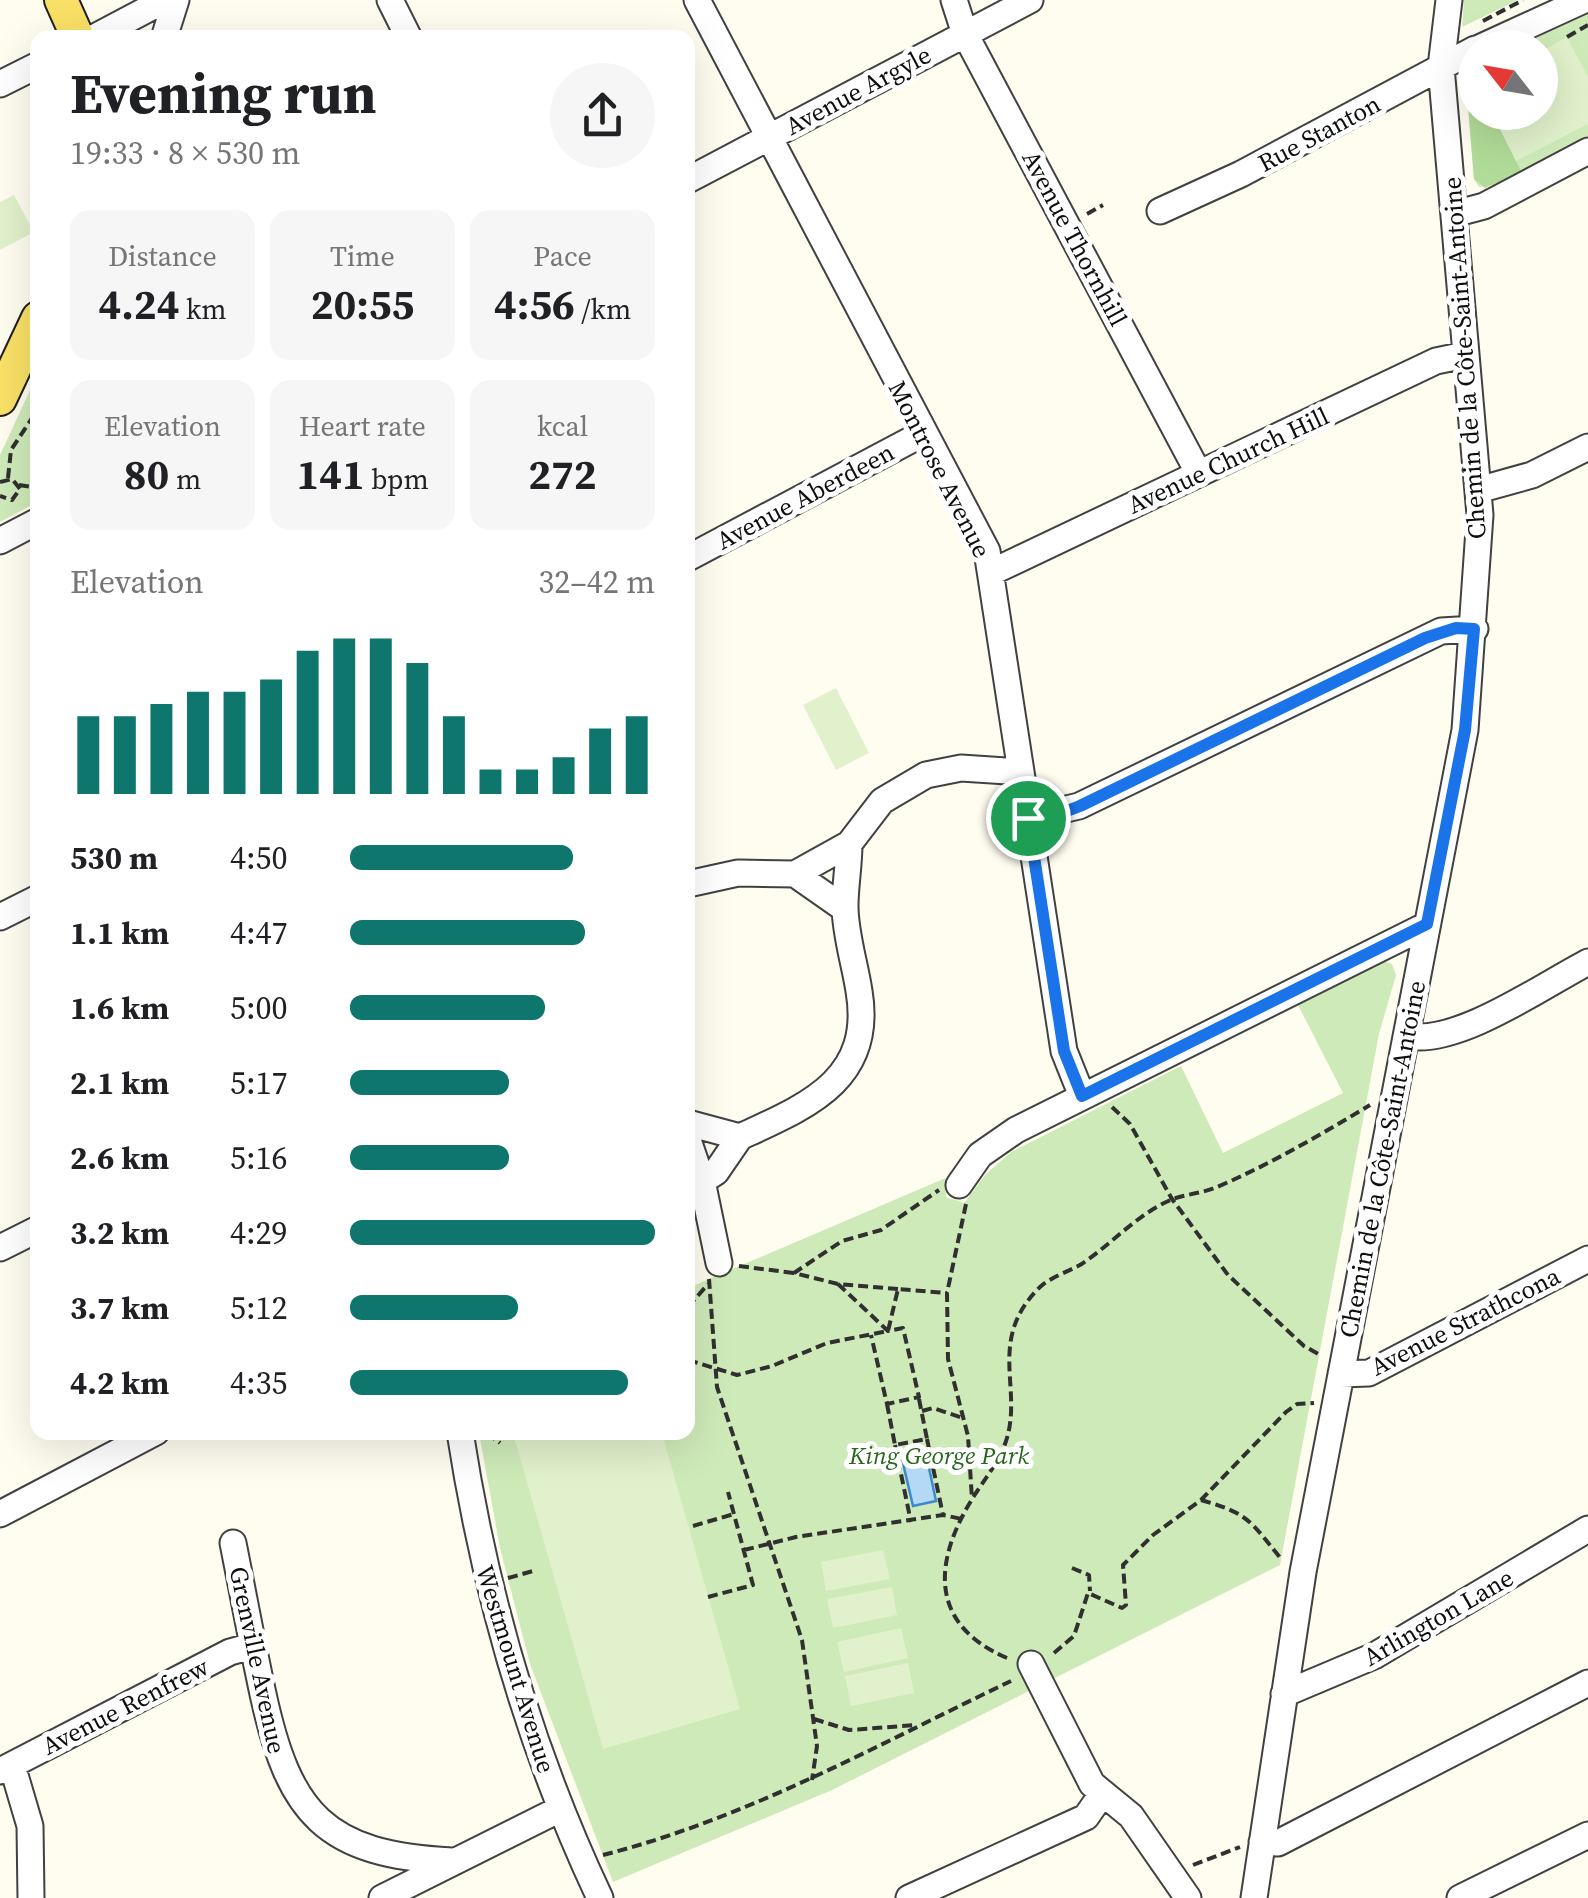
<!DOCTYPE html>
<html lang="en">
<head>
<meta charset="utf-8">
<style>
	:root { --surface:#fff; --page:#f6f6f6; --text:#202124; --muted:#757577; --accent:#0f766e }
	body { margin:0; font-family:"Source Serif 4",serif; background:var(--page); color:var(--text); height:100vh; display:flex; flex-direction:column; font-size:38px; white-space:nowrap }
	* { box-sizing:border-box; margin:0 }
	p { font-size:32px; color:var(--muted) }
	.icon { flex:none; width:55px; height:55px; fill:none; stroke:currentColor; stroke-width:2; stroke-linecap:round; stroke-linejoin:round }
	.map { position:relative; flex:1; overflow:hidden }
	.drawer { position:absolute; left:30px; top:30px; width:665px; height:1410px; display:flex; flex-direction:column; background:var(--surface); border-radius:20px; box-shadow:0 10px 40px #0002 }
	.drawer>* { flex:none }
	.needle { width:65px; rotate:301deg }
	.buttons { position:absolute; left:1458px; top:30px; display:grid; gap:20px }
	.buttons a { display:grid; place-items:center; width:100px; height:100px; border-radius:50%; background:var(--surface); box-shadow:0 10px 40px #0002; font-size:50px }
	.pin { position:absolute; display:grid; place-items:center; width:85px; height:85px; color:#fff; margin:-42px; border:5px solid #fff; border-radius:50%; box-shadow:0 2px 10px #0007 }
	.round { display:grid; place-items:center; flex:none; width:105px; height:105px; border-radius:52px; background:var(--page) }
	.overview { display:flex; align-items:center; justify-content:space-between; height:170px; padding:0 40px }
	h1 { font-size:55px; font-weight:700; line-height:75px }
	.metrics { display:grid; grid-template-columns:repeat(3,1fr); gap:15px; height:170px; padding:10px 40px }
	.metrics div { display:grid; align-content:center; border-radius:20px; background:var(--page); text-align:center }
	.metrics b { font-size:42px; font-weight:700 }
	.metrics small { font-size:28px; font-weight:400 }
	.metrics p { font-size:28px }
	.chart { height:280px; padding:20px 40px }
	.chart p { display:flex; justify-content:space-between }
	.chart svg { width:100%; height:180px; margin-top:10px; stroke:var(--accent); stroke-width:6 }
	ul { padding:0 40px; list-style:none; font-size:32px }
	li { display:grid; grid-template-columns:160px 120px 1fr; align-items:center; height:75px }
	li i { height:25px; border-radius:12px; background:var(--accent) }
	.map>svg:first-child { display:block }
</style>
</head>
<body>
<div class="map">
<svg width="1588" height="1898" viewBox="0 0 1588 1898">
	<rect width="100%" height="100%" fill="#fffdf0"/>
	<path fill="#cfeab9" d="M1464,0H1518L1462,27Z
		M1588,4V136L1494,185L1479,187L1474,179L1467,94L1458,85V66L1468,59V71L1475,68V112H1540V48L1514,47L1545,32L1550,18Z
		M37,375V502L0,522V455Z
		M1384,961L1392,964L1396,975L1379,1034L1280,1565L832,1790L613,1882L530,1664L500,1548L479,1433L688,1432V1288L948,1177L946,1197L964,1203L985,1175L1011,1152L1181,1066L1223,1153L1343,1093L1297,1003Z"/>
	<path fill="#b1db98" d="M1475,87V112L1492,113L1521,171L1485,188L1474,179L1467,94Z"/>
	<path fill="#e1f1cb" d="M1567,37L1588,77V124L1516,161L1492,113L1540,112V52Z
		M14,195L34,232L0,250V202Z
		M836,688L869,753L836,770L803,705Z
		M541,1433H662L740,1709L603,1749L515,1440Z
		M883,1550L890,1579L826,1591L821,1562Z
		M892,1587L897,1615L833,1628L827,1599Z
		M901,1628L908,1658L844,1672L837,1642Z
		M908,1663L914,1693L851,1706L845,1676Z"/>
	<path fill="#b4d9f6" stroke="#3b89ce" stroke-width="2.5" d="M926,1454L936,1501L913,1506L902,1459Z"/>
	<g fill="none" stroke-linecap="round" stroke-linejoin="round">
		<g stroke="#414141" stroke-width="29">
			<path id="minor" d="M390,0L409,38
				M697,0L987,551L1064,1051L1082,1096
				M954,0L965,34L1199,474
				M93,38L165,0
				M164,38L176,0
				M1479,48L1584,0
				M0,84L38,65
				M688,180L1030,0
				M1160,211L1241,174L1475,49
				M1454,214L1484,206L1588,151
				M1478,490L1532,475L1588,447
				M0,541L38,521
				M688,558L922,434
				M992,572L1436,361L1465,355
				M1028,818L1079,806L1441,631L1475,629
				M795,874L845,909
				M688,884L738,873L795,874L849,844L882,801L926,775L961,768L1021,772
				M0,917L38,898
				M1407,1036C1457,1046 1542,986 1588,962
				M688,1123L740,1137C807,1106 874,1080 859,991C855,964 845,934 845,906C845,886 849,865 849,844
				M688,1140L702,1181L719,1263
				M702,1181L716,1172L740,1137
				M959,1185L980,1155L1016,1130L1427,925
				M0,1248L38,1229
				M1341,1374L1369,1373L1588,1259
				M460,1432C485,1594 530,1750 600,1898
				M0,1514L156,1432
				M233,1543C243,1593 252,1643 263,1694C289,1814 325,1855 452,1861
				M1031,1664L1092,1784L1131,1816L1188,1898
				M1284,1694L1374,1656L1588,1529
				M12,1765L30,1826L31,1898
				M0,1771L230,1652L252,1646
				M1262,1842L1278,1843L1588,1683
				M382,1898L560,1809
				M909,1898L1086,1817L1102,1794
				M1254,1898L1303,1572L1465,730L1480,515L1441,67L1449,0
				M1460,1898L1588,1835"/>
		</g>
		<g stroke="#1f1f1f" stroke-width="36">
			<path id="major" d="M61,0L78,38
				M0,399L38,318"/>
		</g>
		<path stroke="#303030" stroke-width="4" stroke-dasharray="10 5" stroke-linecap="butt" d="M1483,21L1523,0
			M1567,37L1588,25
			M1087,214L1103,205
			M8,478L11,450L38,409
			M0,482L12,479L20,489L12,500L0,496
			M19,485L38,488
			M1112,1107L1130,1124L1172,1199L1228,1275L1304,1346L1322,1356
			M966,1204L947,1293L948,1359L968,1436L972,1499
			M739,1266L794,1273
			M709,1279L717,1387L802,1640L817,1746L812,1780
			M838,1284L888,1331L903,1328L919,1397L887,1404L871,1335
			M898,1289L838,1284L794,1273L842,1241L881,1230L939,1190
			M688,1307L709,1283
			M688,1360L737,1375L772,1366L827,1343L888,1331L898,1289L947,1293
			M887,1404L895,1445L927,1439L919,1399
			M922,1411L933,1408L963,1418
			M487,1433L500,1443
			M927,1439L943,1515
			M895,1445L911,1522
			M1201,1500C1250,1514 1250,1521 1282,1560
			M693,1526L734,1514
			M744,1550L796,1537L943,1515L962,1519
			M1072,1568L1089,1575L1090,1591
			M508,1578L533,1571
			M708,1597L753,1585L728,1492
			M1054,1653L1074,1636L1088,1593L1122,1608L1126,1605L1123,1565L1153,1535L1201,1500L1286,1412L1297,1404L1314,1403
			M1007,1658C928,1624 933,1561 974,1496C984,1480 998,1463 1005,1444C1025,1390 985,1341 1040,1287C1051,1277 1067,1272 1080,1265C1111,1245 1138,1213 1173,1199C1187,1194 1203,1193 1217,1187C1271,1164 1320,1135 1370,1105
			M814,1719L849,1730L917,1725
			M603,1855C748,1818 877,1745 1011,1681
			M1193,1865L1240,1847"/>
		<use href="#minor" stroke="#fff" stroke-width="25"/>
		<use href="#major" stroke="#f9e066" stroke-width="32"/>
	</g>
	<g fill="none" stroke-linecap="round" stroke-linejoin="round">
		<g stroke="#fff" stroke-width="20">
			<path id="route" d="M1456,628L1474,629L1465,730L1427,924L1082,1096L1064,1051L1028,818L1054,816L1080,806L1425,638Z"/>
		</g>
		<use href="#route" stroke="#1a73e8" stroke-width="12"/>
	</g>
	<g text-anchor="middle" stroke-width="10" stroke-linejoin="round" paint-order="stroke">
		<g font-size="25" fill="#0e0e0e" stroke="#fff">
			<text transform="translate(858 90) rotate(-28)" y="9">Avenue Argyle</text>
			<text transform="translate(1319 133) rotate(-28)" y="9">Rue Stanton</text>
			<text transform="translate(1075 238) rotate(62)" y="9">Avenue Thornhill</text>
			<text transform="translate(1464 358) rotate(-94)" y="9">Chemin de la Côte-Saint-Antoine</text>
			<text transform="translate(1228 460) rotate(-25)" y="9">Avenue Church Hill</text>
			<text transform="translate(940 469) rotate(63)" y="9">Montrose Avenue</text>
			<text transform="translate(805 496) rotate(-28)" y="9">Avenue Aberdeen</text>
			<text transform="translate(1382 1159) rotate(-79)" y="9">Chemin de la Côte-Saint-Antoine</text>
			<text transform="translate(1465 1321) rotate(-27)" y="9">Avenue Strathcona</text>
			<text transform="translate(1438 1617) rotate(-30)" y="9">Arlington Lane</text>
			<text transform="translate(258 1660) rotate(78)" y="9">Grenville Avenue</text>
			<text transform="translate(516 1669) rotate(73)" y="9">Westmount Avenue</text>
			<text transform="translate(125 1706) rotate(-27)" y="9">Avenue Renfrew</text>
		</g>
		<g font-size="25" font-style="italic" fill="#28671e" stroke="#fff">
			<text x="939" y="1464">King George Park</text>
		</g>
	</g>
</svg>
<div class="buttons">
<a><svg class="needle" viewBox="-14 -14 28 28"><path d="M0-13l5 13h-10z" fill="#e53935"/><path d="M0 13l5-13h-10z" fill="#757577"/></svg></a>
</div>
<div class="pin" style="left:1028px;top:818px;background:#1e9e55"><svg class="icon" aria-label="arrive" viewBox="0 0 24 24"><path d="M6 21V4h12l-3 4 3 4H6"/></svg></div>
<section class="drawer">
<div class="overview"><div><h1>Evening run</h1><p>19:33 · 8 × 530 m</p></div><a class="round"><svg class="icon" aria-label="share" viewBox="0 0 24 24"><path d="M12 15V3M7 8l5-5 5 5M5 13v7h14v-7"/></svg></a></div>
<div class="metrics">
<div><p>Distance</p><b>4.24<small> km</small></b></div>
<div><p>Time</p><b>20:55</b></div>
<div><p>Pace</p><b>4:56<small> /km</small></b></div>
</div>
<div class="metrics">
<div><p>Elevation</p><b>80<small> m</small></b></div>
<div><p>Heart rate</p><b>141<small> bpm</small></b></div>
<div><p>kcal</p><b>272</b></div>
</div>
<div class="chart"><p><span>Elevation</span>32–42 m</p>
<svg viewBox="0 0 160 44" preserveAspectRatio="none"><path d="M5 44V25M15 44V25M25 44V22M35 44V19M45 44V19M55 44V16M65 44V9M75 44V6M85 44V6M95 44V12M105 44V25M115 44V38M125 44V38M135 44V35M145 44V28M155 44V25"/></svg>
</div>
<ul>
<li><b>530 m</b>4:50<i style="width:73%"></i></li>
<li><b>1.1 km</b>4:47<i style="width:77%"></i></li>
<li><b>1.6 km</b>5:00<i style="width:64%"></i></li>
<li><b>2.1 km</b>5:17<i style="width:52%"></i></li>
<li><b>2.6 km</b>5:16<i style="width:52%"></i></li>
<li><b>3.2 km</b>4:29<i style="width:100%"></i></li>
<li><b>3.7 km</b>5:12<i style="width:55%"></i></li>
<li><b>4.2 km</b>4:35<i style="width:91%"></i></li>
</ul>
</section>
</div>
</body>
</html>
